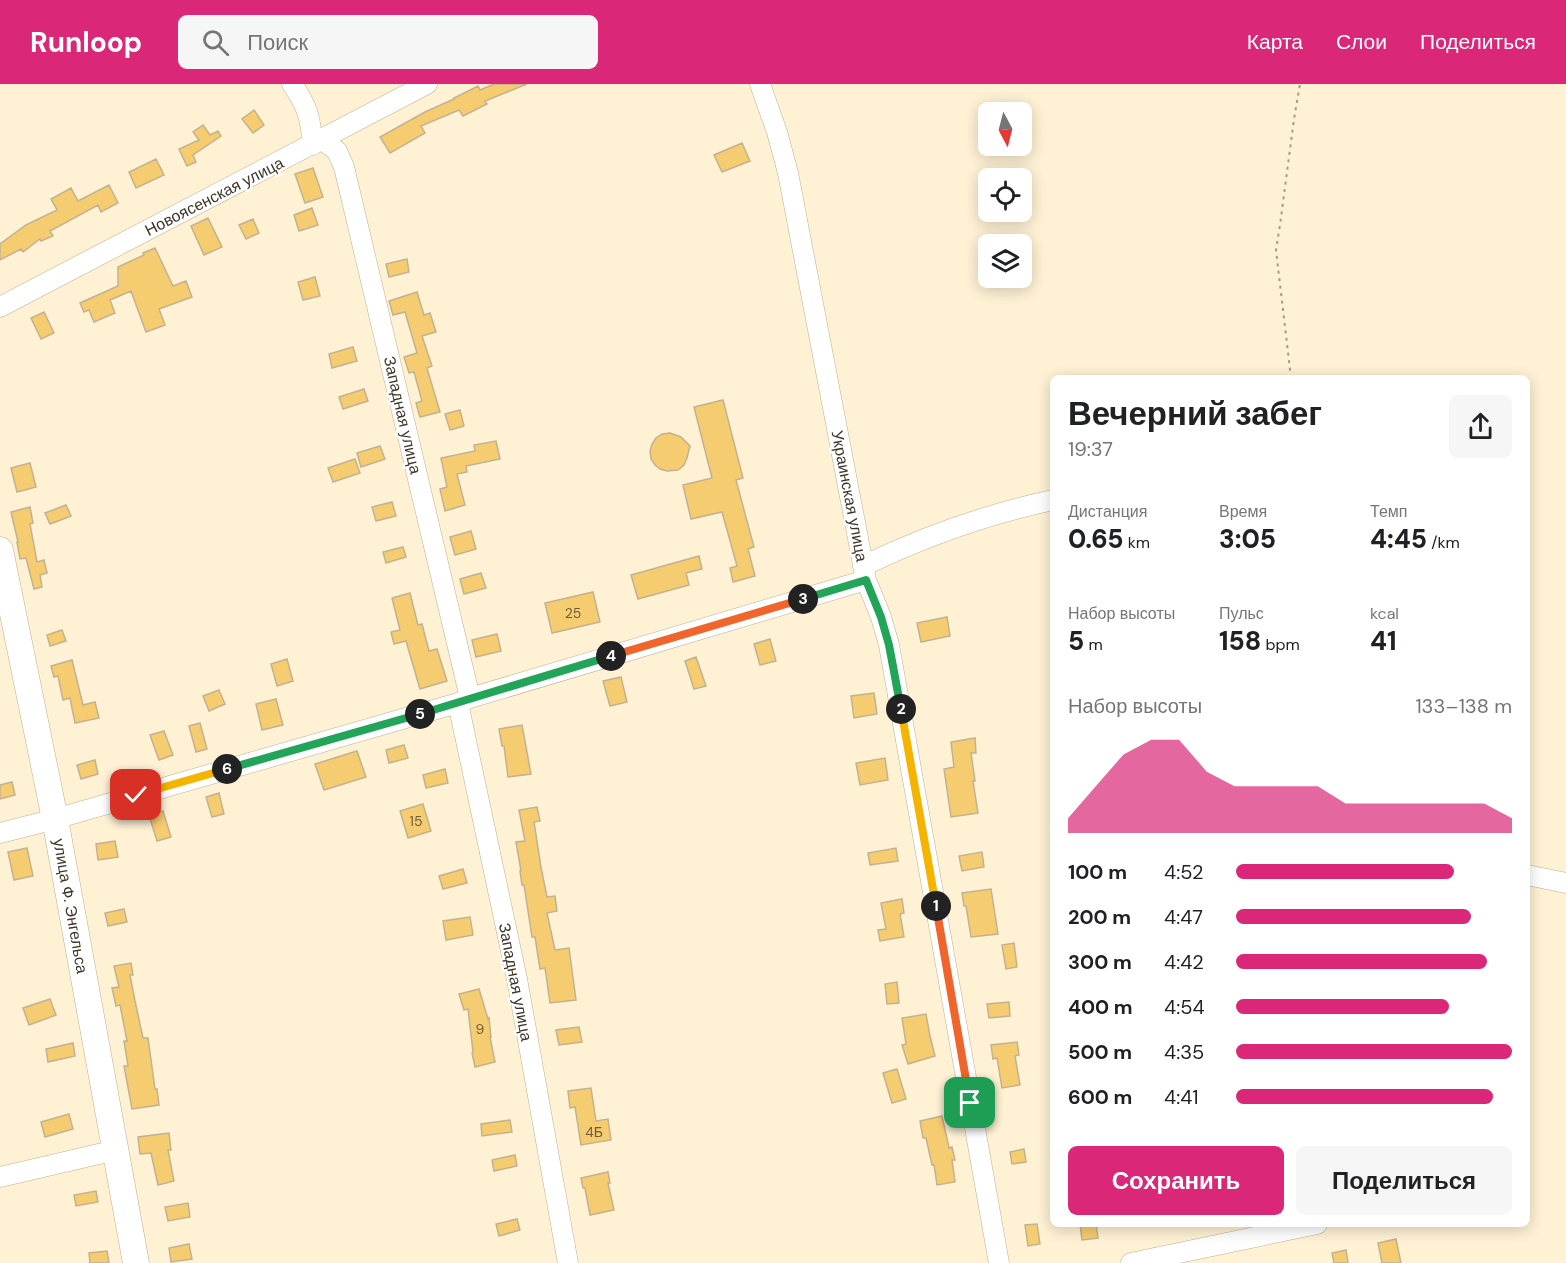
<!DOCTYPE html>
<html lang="ru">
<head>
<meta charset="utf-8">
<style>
	:root { --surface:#fff; --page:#f6f6f6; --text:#202124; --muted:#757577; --accent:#db2777 }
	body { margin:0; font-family:"DM Sans",sans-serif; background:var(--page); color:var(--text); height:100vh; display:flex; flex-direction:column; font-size:22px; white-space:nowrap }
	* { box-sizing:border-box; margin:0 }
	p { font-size:20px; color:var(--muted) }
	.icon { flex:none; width:33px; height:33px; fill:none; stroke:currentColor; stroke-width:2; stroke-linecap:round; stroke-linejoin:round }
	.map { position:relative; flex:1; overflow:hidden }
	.sheet { position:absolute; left:1050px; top:291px; width:480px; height:852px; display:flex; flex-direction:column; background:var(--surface); border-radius:9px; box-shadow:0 3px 15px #0003 }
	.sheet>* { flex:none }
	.needle { width:39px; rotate:173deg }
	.tools { position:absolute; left:978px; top:18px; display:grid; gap:12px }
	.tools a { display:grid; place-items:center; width:54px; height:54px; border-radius:9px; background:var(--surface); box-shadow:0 3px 15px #0003; font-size:30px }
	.pin { position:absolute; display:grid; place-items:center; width:51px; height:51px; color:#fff; margin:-26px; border-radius:12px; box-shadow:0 3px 9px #0006 }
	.km { position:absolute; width:30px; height:30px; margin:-15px; border-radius:50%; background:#222; color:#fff; font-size:16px; line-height:30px; text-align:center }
	.round { display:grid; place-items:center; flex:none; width:63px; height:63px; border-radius:9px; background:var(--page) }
	.summary { display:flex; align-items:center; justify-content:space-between; height:102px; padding:0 18px }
	h1 { font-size:33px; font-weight:800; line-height:45px }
	.metrics { display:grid; grid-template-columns:repeat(3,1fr); gap:9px; height:102px; padding:6px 18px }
	.metrics div { display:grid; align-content:center }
	.metrics b { font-size:26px; font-weight:800 }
	.metrics small { font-size:16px; font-weight:400 }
	.metrics p { font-size:16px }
	.chart { height:168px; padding:12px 18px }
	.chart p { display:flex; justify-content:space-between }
	.chart svg { width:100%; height:108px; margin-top:6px; fill:var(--accent); opacity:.7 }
	.action { display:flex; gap:12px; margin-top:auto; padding:12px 18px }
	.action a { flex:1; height:69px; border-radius:9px; background:var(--accent); color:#fff; font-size:24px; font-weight:800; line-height:69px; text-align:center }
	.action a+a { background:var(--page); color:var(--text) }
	ul { padding:0 18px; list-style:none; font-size:20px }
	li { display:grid; grid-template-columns:96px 72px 1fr; align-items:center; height:45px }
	li i { height:15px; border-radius:8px; background:var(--accent) }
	header { display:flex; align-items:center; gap:36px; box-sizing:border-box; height:84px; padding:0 30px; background:var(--accent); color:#fff }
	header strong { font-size:28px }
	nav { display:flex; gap:33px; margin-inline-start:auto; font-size:21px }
	.search { width:420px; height:54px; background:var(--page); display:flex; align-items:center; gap:15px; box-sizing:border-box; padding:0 21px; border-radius:9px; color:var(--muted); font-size:22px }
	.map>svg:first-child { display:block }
</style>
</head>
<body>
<header>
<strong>Runloop</strong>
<div class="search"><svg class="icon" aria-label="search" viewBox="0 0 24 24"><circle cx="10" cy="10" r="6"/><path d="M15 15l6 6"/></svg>Поиск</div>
<nav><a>Карта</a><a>Слои</a><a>Поделиться</a></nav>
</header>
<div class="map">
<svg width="1566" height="1179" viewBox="0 0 1566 1179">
	<rect width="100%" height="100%" fill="#fef1d4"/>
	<path fill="#f5cc70" stroke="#c2b291" stroke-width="1.5" d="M494,0H527L485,17L487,20L463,32L459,26L421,42L425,49L390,69L380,53L425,28L454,15V14L478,2L480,6Z
		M254,26L264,41L253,49L242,35Z
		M203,41L210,51L218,47L221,52L193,71L196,78L187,82L179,65L199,56L193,48Z
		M742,59L750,77L722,88L714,71Z
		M156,75L164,91L136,104L129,88Z
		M313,84L323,113L305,119L295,90Z
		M109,101L118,119L101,128L98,121L50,147L53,152L41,157L40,155L23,168L21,165L0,176V160L26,141L57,126L51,115L71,104L78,117Z
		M312,124L318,141L299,147L294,131Z
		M208,134L222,163L204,171L191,142Z
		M253,135L259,149L246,155L239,141Z
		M155,164L173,202L186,197L192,213L159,225L165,241L146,248L131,207L110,216L115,229L94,238L89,226L84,228L80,219L118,202V183L144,171L143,169Z
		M407,175L409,188L389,193L386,180Z
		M315,193L320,212L303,216L298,198Z
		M417,208L424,231L430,229L436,248L422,252L432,282L427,284L440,328L420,333L416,319L422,317L414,288L409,289L404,273L417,269L405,228L393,231L389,217Z
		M44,228L54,249L41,255L31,234Z
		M353,263L357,277L332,284L329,270Z
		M364,305L368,317L343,325L339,313Z
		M723,316L743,394L736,396L754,463L748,465L755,492L733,498L730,484L737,482L722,428L691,435L683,401L712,394L694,323Z
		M460,326L464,342L450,346L445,330Z
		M670,349L681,353L690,362L687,374L684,381L678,386L667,387L660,385L655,381L651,375L650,367L652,360L656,354L662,350Z
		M496,357L500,375L466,382L467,388L457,390L465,421L445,427L440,405L447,403L441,374L475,367L474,361Z
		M380,362L385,375L361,383L357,369Z
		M355,375L360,389L333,398L328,384Z
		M30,379L36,403L17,408L11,384Z
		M392,418L396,432L376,437L372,423Z
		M66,421L71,432L50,440L45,429Z
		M30,423L33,439L30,440L37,478L44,476L47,489L40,491L42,503L34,505L26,474L20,475L17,458H18L11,428Z
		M471,447L476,465L455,471L450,453Z
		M403,463L406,473L386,479L383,468Z
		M699,472L702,485L686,489L689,501L638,515L631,491Z
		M481,489L486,504L464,510L460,495Z
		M593,508L600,538L552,549L545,519Z
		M410,509L418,541L422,540L429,567L437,565L447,597L420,605L406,557L394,560L391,548L400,546L392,514Z
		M947,533L950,552L921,558L917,539Z
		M62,546L66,557L50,562L47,551Z
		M497,550L501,567L476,573L472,556Z
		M770,555L776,577L760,581L754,560Z
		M696,573L706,602L694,605L685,577Z
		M287,575L293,597L277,602L271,580Z
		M72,576L83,621L95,618L99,634L75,639L70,614L63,616L58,592L54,593L51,582Z
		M621,593L627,618L610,622L603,597Z
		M219,606L225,620L209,627L203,612Z
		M874,609L877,630L854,634L851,612Z
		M276,615L283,641L262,646L256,620Z
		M200,639L207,665L196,668L189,642Z
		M522,641L531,690L508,693L504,662H502L499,645Z
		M164,647L173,671L159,676L150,651Z
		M975,654L976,669H971L975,697H973L978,729L951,733L944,685L954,683L951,658Z
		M404,661L408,674L389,679L386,666Z
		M357,667L366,693L324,706L315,680Z
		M885,674L888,696L860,701L856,679Z
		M95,676L98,690L81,695L77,681Z
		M445,685L448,699L426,704L423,691Z
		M12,698L15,711L0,715V701Z
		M219,709L224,730L212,733L206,713Z
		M423,720L431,747L408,754L400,727Z
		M537,723L540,737L534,738L541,783L547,813L555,812L557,827L547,829L555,866L569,864L576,916L550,919L545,884L540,885L535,853H532L524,801H522L520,787H521L516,758L525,757L519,726Z
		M163,727L171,753L157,757L149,731Z
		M115,757L118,773L98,776L96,760Z
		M27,764L33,792L14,796L8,768Z
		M896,764L898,777L870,781L868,769Z
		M982,768L984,783L962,787L959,772Z
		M463,785L467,799L443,805L439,792Z
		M991,805L998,850L971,853L966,822H964L962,809Z
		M902,815L904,829L900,830L904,853L880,857L878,846L886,845L881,819Z
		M124,825L127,838L108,842L105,829Z
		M470,833L473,851L446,856L443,837Z
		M1014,859L1017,883L1006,885L1002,861Z
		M131,879L133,891H130L135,917L143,954H148L155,1005H157L159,1021L132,1025L124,982H128L124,957H127L120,921L116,922L112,904L119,903L114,882Z
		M897,898L899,919L887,920L885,900Z
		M479,905L488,935L489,934L491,953H490L495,978L475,983L472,969L473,968L468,925L464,926L459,910Z
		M50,915L56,931L29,941L23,924Z
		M1009,918L1010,932L989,934L987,920Z
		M926,930L930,952L935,972L908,980L902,961L906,960L902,934Z
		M579,943L582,958L559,961L556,946Z
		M1017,958L1019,971L1015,972L1020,1001L1002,1004L997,974L993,975L991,961Z
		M73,959L75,972L48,978L46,965Z
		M897,985L906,1015L892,1019L883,989Z
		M591,1004L596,1037L608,1035L611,1056L581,1061L575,1023L570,1024L568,1007Z
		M69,1030L73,1045L45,1053L41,1038Z
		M942,1032L949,1064L952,1063L955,1076H952L955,1098L937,1101L934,1081H932L926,1054H923L920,1037Z
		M510,1036L512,1048L482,1052L481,1040Z
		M169,1049L171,1066H168L174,1097L158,1101L151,1069L140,1070L138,1053Z
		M1024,1065L1026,1078L1012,1080L1010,1068Z
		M515,1071L517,1082L494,1087L492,1076Z
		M608,1088L610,1099H608L614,1126L590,1131L585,1104H583L581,1094Z
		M96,1107L98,1118L76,1122L74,1111Z
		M188,1119L190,1133L168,1137L165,1123Z
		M517,1135L520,1146L499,1152L496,1140Z
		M1037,1140L1040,1160L1028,1162L1025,1141Z
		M1080,1140H1096L1098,1154L1082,1156Z
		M1396,1155L1401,1179H1382L1378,1159Z
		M189,1160L192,1175L171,1178L169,1164Z
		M1346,1166L1348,1179H1334L1332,1169Z
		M107,1167L109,1179H90L89,1169Z"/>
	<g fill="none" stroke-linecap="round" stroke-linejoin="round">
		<g stroke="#bfaf8d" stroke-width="21">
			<path id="minor" d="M292,0C308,23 310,33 313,61
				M760,0L777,48L788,89L866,496L881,533L889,561L999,1179
				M322,56L337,67L344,83L470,614
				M0,223L427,0
				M863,482C923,453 987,430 1053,416
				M458,619L517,895L568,1179
				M0,749L55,735L458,619L470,614L866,496
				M1527,791L1566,799
				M0,1093L116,1066
				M1131,1179L1317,1140"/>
		</g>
		<g stroke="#bfaf8d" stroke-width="27">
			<path id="major" d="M0,466L55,735L136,1179"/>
		</g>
		<path stroke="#a59b85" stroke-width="2" stroke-dasharray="3 4.5" stroke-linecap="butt" d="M1291,294L1276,166L1280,141L1294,35L1300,0"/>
		<use href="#minor" stroke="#fff" stroke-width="20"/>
		<use href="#major" stroke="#fff" stroke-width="26"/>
	</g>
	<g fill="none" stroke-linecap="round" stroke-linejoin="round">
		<g stroke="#fff" stroke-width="12">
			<path id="split-1" d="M936,822L970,1019"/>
		</g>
		<g stroke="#fff" stroke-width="12">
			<path id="split-2" d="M901,625L936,822"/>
		</g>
		<g stroke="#fff" stroke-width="12">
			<path id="split-3" d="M803,515L866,496L881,533L889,561L901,625"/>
		</g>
		<g stroke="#fff" stroke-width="12">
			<path id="split-4" d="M611,572L803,515"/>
		</g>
		<g stroke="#fff" stroke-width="12">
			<path id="split-5" d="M420,630L611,572"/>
		</g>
		<g stroke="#fff" stroke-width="12">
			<path id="split-6" d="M227,685L420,630"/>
		</g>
		<g stroke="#fff" stroke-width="12">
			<path id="split-7" d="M136,711L227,685"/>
		</g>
		<use href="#split-1" stroke="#f0652b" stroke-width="8"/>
		<use href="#split-2" stroke="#f5b400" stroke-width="8"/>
		<use href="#split-3" stroke="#22a559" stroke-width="8"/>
		<use href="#split-4" stroke="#f0652b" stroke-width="8"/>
		<use href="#split-5" stroke="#22a559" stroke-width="8"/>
		<use href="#split-6" stroke="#22a559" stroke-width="8"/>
		<use href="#split-7" stroke="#f5b400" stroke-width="8"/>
	</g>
	<g text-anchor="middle" stroke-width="5" stroke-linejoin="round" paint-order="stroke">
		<g font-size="14" fill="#6b5c3b">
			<text x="573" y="534">25</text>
			<text x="416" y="742">15</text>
			<text x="480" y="950">9</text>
			<text x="594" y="1053">4Б</text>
		</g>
		<g font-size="16" fill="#3d3629" stroke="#fff">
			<text transform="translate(214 112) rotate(-27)" y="6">Новоясенская улица</text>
			<text transform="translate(403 331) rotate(77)" y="6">Западная улица</text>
			<text transform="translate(850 412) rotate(79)" y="6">Украинская улица</text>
			<text transform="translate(71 822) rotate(80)" y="6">улица Ф. Энгельса</text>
			<text transform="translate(516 898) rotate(79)" y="6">Западная улица</text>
		</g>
	</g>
</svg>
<div class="tools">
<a><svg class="needle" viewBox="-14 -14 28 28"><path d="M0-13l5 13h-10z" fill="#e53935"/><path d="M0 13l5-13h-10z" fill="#757577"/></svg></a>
<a><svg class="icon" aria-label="locate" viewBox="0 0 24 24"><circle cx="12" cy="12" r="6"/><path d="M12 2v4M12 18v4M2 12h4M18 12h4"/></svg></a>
<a><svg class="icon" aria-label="layers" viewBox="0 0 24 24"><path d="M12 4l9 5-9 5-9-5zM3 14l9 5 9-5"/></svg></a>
</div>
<div class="pin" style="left:970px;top:1019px;background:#1e9e55"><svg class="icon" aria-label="arrive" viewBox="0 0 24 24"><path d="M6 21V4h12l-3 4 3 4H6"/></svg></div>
<div class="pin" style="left:136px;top:711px;background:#d93025"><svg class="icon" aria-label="check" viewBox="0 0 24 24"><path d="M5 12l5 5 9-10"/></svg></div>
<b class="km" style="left:936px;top:822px">1</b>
<b class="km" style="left:901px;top:625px">2</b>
<b class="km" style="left:803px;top:515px">3</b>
<b class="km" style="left:611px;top:572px">4</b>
<b class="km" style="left:420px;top:630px">5</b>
<b class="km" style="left:227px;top:685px">6</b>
<section class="sheet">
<div class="summary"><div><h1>Вечерний забег</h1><p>19:37</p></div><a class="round"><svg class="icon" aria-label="share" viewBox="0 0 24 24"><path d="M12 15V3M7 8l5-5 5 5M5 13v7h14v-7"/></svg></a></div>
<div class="metrics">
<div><p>Дистанция</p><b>0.65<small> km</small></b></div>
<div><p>Время</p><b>3:05</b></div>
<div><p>Темп</p><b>4:45<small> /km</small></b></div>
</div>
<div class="metrics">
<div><p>Набор высоты</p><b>5<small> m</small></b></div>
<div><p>Пульс</p><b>158<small> bpm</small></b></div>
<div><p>kcal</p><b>41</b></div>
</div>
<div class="chart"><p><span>Набор высоты</span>133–138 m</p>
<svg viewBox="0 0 160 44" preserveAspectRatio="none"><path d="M0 44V38L10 25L20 12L30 6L40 6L50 19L60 25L70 25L80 25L90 25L100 32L110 32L120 32L130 32L140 32L150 32L160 38V44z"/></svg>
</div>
<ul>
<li><b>100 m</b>4:52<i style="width:79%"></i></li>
<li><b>200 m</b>4:47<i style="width:85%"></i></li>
<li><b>300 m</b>4:42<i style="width:91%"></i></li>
<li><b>400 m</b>4:54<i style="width:77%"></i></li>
<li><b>500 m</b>4:35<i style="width:100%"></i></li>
<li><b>600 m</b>4:41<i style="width:93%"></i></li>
</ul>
<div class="action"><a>Сохранить</a><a>Поделиться</a></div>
</section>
</div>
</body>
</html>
